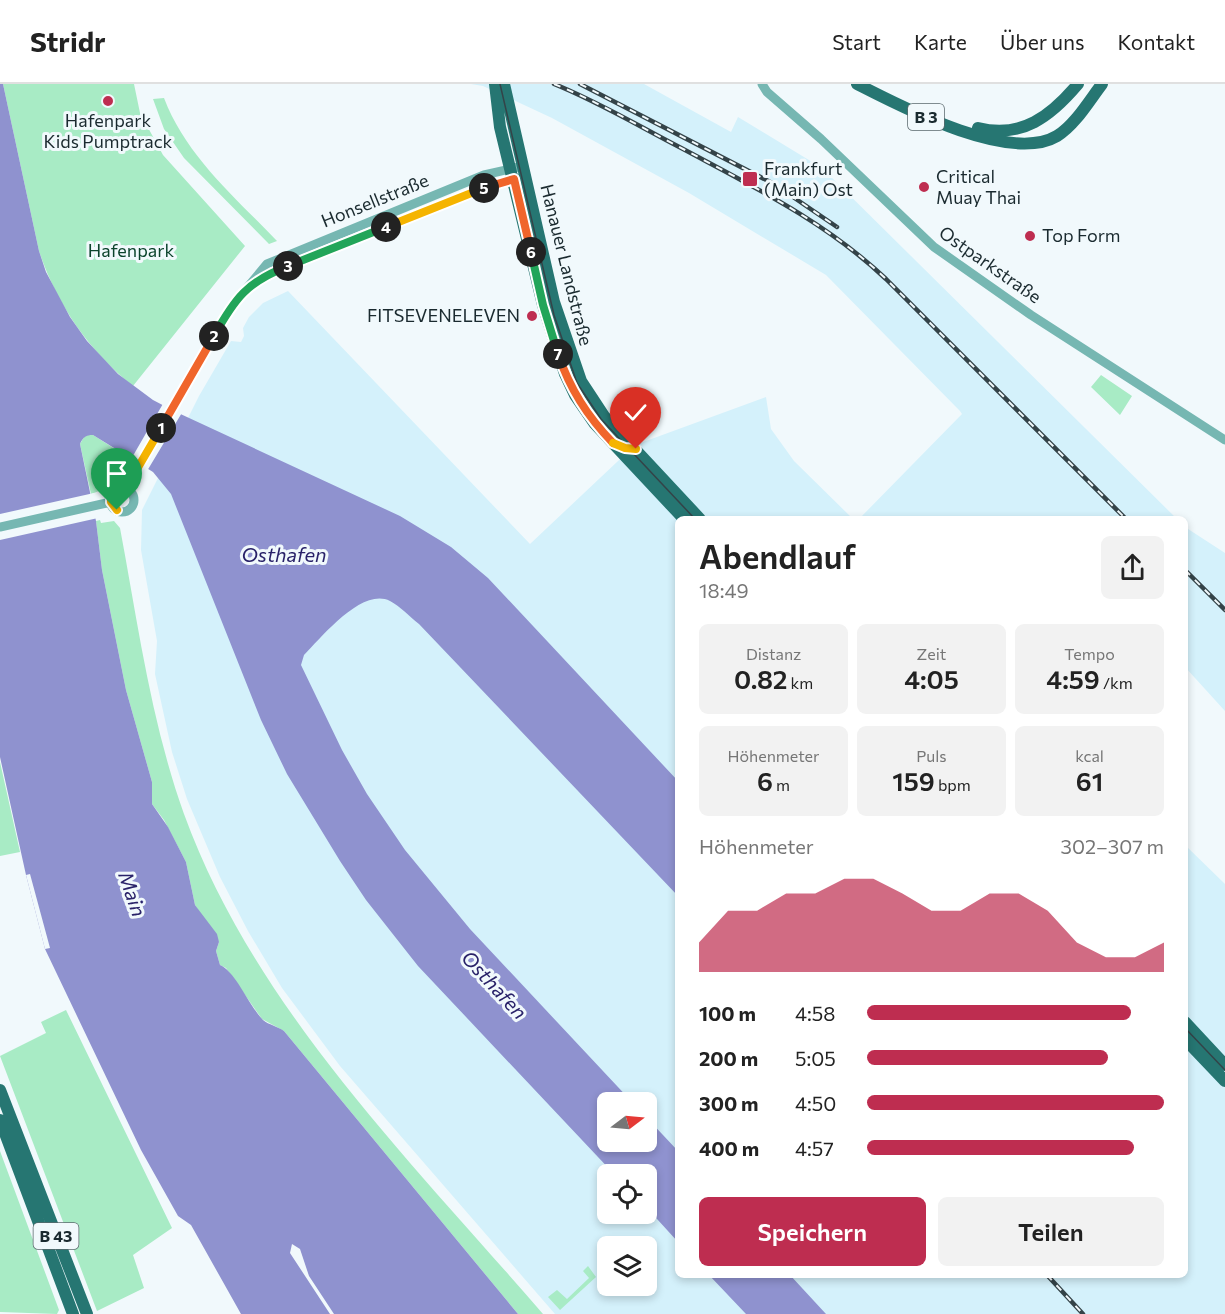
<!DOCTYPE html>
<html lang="de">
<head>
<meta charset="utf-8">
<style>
	:root { --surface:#fff; --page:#f2f2f2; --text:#222; --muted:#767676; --line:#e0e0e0; --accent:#be2d50 }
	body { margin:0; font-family:Commissioner,sans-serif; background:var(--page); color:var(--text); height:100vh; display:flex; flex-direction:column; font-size:22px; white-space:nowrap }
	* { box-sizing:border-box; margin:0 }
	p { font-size:20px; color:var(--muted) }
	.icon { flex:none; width:33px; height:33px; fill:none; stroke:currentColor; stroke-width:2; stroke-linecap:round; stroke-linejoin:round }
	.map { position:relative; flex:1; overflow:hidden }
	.drawer { position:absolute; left:675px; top:432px; width:513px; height:762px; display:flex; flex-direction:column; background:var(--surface); border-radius:9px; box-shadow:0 3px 9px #0003 }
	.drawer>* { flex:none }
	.needle { width:39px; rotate:74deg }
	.buttons { position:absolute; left:597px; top:1008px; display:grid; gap:12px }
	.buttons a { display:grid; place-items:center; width:60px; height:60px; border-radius:9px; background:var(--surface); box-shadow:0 3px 9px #0003; font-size:30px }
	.pin { position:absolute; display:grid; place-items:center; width:51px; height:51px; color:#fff; margin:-62px -26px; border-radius:50% 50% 50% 0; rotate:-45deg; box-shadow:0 0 6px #0007 }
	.pin .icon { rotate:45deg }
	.km { position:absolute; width:30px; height:30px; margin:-15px; border-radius:50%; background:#222; color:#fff; font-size:16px; line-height:30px; text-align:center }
	.round { display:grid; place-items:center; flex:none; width:63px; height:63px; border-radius:9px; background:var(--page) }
	.head { display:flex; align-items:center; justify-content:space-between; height:102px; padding:0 24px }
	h1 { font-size:33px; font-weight:600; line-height:45px }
	.figures { display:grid; grid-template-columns:repeat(3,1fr); gap:9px; height:102px; padding:6px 24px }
	.figures div { display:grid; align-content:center; border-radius:9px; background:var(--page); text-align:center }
	.figures b { font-size:26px; font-weight:600 }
	.figures small { font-size:16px; font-weight:400 }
	.figures p { font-size:16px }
	.chart { height:168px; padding:12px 24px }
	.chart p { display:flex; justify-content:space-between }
	.chart svg { width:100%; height:108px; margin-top:6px; fill:var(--accent); opacity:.7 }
	.cta { display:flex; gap:12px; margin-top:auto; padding:12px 24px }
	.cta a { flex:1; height:69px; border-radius:9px; background:var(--accent); color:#fff; font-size:24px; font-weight:600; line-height:69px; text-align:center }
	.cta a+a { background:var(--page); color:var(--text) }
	ul { padding:0 24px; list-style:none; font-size:20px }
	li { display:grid; grid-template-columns:96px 72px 1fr; align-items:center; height:45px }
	li i { height:15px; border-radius:8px; background:var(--accent) }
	header { display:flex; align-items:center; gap:36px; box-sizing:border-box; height:84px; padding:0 30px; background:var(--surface); border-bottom:2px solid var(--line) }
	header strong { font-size:28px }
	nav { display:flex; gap:33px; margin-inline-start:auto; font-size:21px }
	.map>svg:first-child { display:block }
</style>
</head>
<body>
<header>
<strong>Stridr</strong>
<nav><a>Start</a><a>Karte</a><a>Über uns</a><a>Kontakt</a></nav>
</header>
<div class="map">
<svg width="1225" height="1230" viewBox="0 0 1225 1230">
	<rect width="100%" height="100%" fill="#f1f9fc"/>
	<path fill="#d4f1fb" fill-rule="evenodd" d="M471,0H644L731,48L738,33L822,84L1177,435H859L962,330L960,327L826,191L689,109L552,34L483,2Z
		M288,207L530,460L635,361L766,313L771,345L794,377L853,435H678V1191H1185V761L1225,800V1230H555L340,982L282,904L248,847L220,793L187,715L172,668L155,590L157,557L141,466L142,426L199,312L231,257L241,258L244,252L243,244L249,233L263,219ZM608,1018H646V1058H608ZM608,1090H646V1130H608ZM608,1162H646V1202H608Z
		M1185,443L1225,469V627L1185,583Z"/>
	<path fill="#a8ebc5" d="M3,0H134L140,29L163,71L245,162L133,302C89,267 57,221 39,167Z
		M164,14C186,72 235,113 277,157L269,160L184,74L164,45L153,15Z
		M1101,291L1132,312L1120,331L1091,303Z
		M88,351H93L131,375C121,390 108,405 91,410L80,360L84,353Z
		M100,436L101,439L114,437L120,444C138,540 151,638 184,730C254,923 412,1078 543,1230H518L284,947L262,935L226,884L220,881L216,867L219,858L195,821L186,778L164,736L152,720V698L126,606L102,486L96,437Z
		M0,678L20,768L0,772Z
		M66,926L172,1144L133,1171L144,1204L97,1227L0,972L46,949L41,938Z
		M0,1067L59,1226L57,1230L0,1228Z
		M588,1182L596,1193L560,1226L548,1213L557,1206L567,1215L589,1194L583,1187Z"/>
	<path fill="#8f92cf" d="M0,0H3L39,167L46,188L70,233L87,257L118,290L153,316L174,327L400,432L451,463L488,494L678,697V812L419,540C410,533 400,522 390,517C362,503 322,553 304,571L301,581L342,666L367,710L405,766L470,845L632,1018H608V1058H646L647,1034L678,1067V1158L647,1124L646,1090H614L418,882L366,816L340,777L287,690L261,636L171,410L153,388L93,351C86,351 83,353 80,360L96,437L102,486L126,606L152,698V720L168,743L186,778L195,821L217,850L219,858L216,867L220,881C236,888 249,922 263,936C269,941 277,942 284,947L518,1230H334L309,1192L300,1165L292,1160L290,1169L330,1230H241L191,1141L178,1132L141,1066L45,865L26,791L0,673Z
		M709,1191H790L826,1230H746Z"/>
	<path fill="#f1f9fc" d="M164,318L183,327L147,387L130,377Z
		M94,409L98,434L0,456V430Z
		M30,790L50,864L45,865L26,791Z"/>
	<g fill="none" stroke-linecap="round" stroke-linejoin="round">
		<path stroke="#76b7b2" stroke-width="9" d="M762,0L767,8L821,55L934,163L1031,231L1225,356
			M252,200L274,188L473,108L518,94
			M126,404L231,223L267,180L484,91L523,82
			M110 416a12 12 0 1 1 24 0a12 12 0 1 1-24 0Z
			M0,443L111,418"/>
		<path stroke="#267672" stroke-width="12" d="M495,0L500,43L543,221L565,290L575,311L595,340L684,435
			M504,0L554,218L581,297L604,332L700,435
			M857,0C902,23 1010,80 1057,52C1075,41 1089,17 1102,0
			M978,44C1022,55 1051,32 1078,0
			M1185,938L1225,981
			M1185,955L1225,997
			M0,1006L87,1230
			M0,1036L73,1230"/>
		<path stroke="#344348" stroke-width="1.5" d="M500,0L554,231L577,299L601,335L695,435
			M1185,944L1225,986"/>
		<g stroke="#344348" stroke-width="4.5">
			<path id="rail" d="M554,0C599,18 642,44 685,66C756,104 827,139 886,195L1126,435
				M580,0L774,100L837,143
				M1185,486L1225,526
				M1047,1191L1083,1230"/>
		</g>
		<use href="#rail" stroke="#f1f9fc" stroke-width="2" stroke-dasharray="7" stroke-linecap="butt"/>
	</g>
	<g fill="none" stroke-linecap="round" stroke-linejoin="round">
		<g stroke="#fff" stroke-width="12">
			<path id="split-1" d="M117,426L111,418V411L116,406L126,404L161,344"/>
		</g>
		<g stroke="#fff" stroke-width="12">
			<path id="split-2" d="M161,344L214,252"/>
		</g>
		<g stroke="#fff" stroke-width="12">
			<path id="split-3" d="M214,252C235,214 247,198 288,182"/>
		</g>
		<g stroke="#fff" stroke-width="12">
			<path id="split-4" d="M288,182L386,143"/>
		</g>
		<g stroke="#fff" stroke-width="12">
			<path id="split-5" d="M386,143L484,104"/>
		</g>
		<g stroke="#fff" stroke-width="12">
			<path id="split-6" d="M484,104L514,95L531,168"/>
		</g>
		<g stroke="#fff" stroke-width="12">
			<path id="split-7" d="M531,168L543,221L558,270"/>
		</g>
		<g stroke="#fff" stroke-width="12">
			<path id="split-8" d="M558,270C570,305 587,332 613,359"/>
		</g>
		<g stroke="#fff" stroke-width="12">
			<path id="split-9" d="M613,359L625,364L636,365"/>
		</g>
		<use href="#split-1" stroke="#f5b400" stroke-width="8"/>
		<use href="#split-2" stroke="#f0652b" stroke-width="8"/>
		<use href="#split-3" stroke="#22a559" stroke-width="8"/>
		<use href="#split-4" stroke="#22a559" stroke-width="8"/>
		<use href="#split-5" stroke="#f5b400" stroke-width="8"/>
		<use href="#split-6" stroke="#f0652b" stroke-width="8"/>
		<use href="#split-7" stroke="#22a559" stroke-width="8"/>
		<use href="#split-8" stroke="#f0652b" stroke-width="8"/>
		<use href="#split-9" stroke="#f5b400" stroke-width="8"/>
	</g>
	<g fill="#be2d50" stroke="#f1f9fc" stroke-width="2">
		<circle cx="108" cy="17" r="6"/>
		<rect x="742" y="87" width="16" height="16" rx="3"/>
		<circle cx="924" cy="103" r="6"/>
		<circle cx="1030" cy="152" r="6"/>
		<circle cx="532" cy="232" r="6"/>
	</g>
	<g text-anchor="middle" stroke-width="6" stroke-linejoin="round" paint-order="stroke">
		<g fill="#f1f9fc" stroke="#5a686c" stroke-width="1.5">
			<rect x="908" y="20" width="36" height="26" rx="4.5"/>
			<rect x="33.5" y="1139" width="45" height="26" rx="4.5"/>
		</g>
		<g font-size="16" font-weight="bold" fill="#1a2a2f">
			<text x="926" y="39">B 3</text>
			<text x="56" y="1158">B 43</text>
		</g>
		<g font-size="18" fill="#1a2a2f" stroke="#f1f9fc" text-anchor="start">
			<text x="108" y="43" text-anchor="middle">Hafenpark<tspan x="108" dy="21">Kids Pumptrack</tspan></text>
			<text x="764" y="91">Frankfurt<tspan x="764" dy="21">(Main) Ost</tspan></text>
			<text x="936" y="99">Critical<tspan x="936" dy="21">Muay Thai</tspan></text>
			<text x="1042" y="158">Top Form</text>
			<text x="520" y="238" text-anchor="end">FITSEVENELEVEN</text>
		</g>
		<g font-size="18" fill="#1a2a2f" stroke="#f1f9fc">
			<text transform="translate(375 117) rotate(-22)" y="6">Honsellstraße</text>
			<text transform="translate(566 181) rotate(76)" y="6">Hanauer Landstraße</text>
			<text transform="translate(990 181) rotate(35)" y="6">Ostparkstraße</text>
		</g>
		<g font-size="18" fill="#0b442c" stroke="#f1f9fc">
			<text x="131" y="173">Hafenpark</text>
		</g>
		<g font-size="20" font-style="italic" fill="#292269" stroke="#f1f9fc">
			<text x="284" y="478">Osthafen</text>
			<text transform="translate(132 810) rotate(71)" y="7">Main</text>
			<text transform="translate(494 901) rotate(47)" y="7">Osthafen</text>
		</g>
	</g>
</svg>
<div class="buttons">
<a><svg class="needle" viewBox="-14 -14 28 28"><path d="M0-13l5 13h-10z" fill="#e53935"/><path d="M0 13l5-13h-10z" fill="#767676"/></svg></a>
<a><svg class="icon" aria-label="locate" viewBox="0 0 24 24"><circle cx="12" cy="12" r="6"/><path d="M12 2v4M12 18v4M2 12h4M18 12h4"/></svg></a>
<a><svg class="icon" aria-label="layers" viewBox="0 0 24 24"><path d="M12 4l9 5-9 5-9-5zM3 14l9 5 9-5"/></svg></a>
</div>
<div class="pin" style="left:117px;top:426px;background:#1e9e55"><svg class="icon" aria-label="arrive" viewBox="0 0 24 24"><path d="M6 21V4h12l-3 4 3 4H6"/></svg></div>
<div class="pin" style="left:636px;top:365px;background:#d93025"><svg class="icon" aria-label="check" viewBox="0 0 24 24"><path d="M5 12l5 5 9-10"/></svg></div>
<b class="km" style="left:161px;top:344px">1</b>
<b class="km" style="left:214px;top:252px">2</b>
<b class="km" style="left:288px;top:182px">3</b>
<b class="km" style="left:386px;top:143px">4</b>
<b class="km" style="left:484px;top:104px">5</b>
<b class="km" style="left:531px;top:168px">6</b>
<b class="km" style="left:558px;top:270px">7</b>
<section class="drawer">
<div class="head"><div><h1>Abendlauf</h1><p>18:49</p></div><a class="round"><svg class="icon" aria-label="share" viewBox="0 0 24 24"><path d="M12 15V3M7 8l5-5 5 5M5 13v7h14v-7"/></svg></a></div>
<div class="figures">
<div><p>Distanz</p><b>0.82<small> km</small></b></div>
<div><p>Zeit</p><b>4:05</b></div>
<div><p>Tempo</p><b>4:59<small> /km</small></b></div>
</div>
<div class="figures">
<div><p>Höhenmeter</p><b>6<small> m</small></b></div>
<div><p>Puls</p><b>159<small> bpm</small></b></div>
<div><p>kcal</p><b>61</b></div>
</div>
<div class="chart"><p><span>Höhenmeter</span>302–307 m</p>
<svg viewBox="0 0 160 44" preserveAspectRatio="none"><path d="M0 44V32L10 19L20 19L30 12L40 12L50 6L60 6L70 12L80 19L90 19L100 12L110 12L120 19L130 32L140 38L150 38L160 32V44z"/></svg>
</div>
<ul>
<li><b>100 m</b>4:58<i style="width:89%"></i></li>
<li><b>200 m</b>5:05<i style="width:81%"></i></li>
<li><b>300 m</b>4:50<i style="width:100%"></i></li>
<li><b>400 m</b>4:57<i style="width:90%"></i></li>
</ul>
<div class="cta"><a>Speichern</a><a>Teilen</a></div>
</section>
</div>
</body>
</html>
